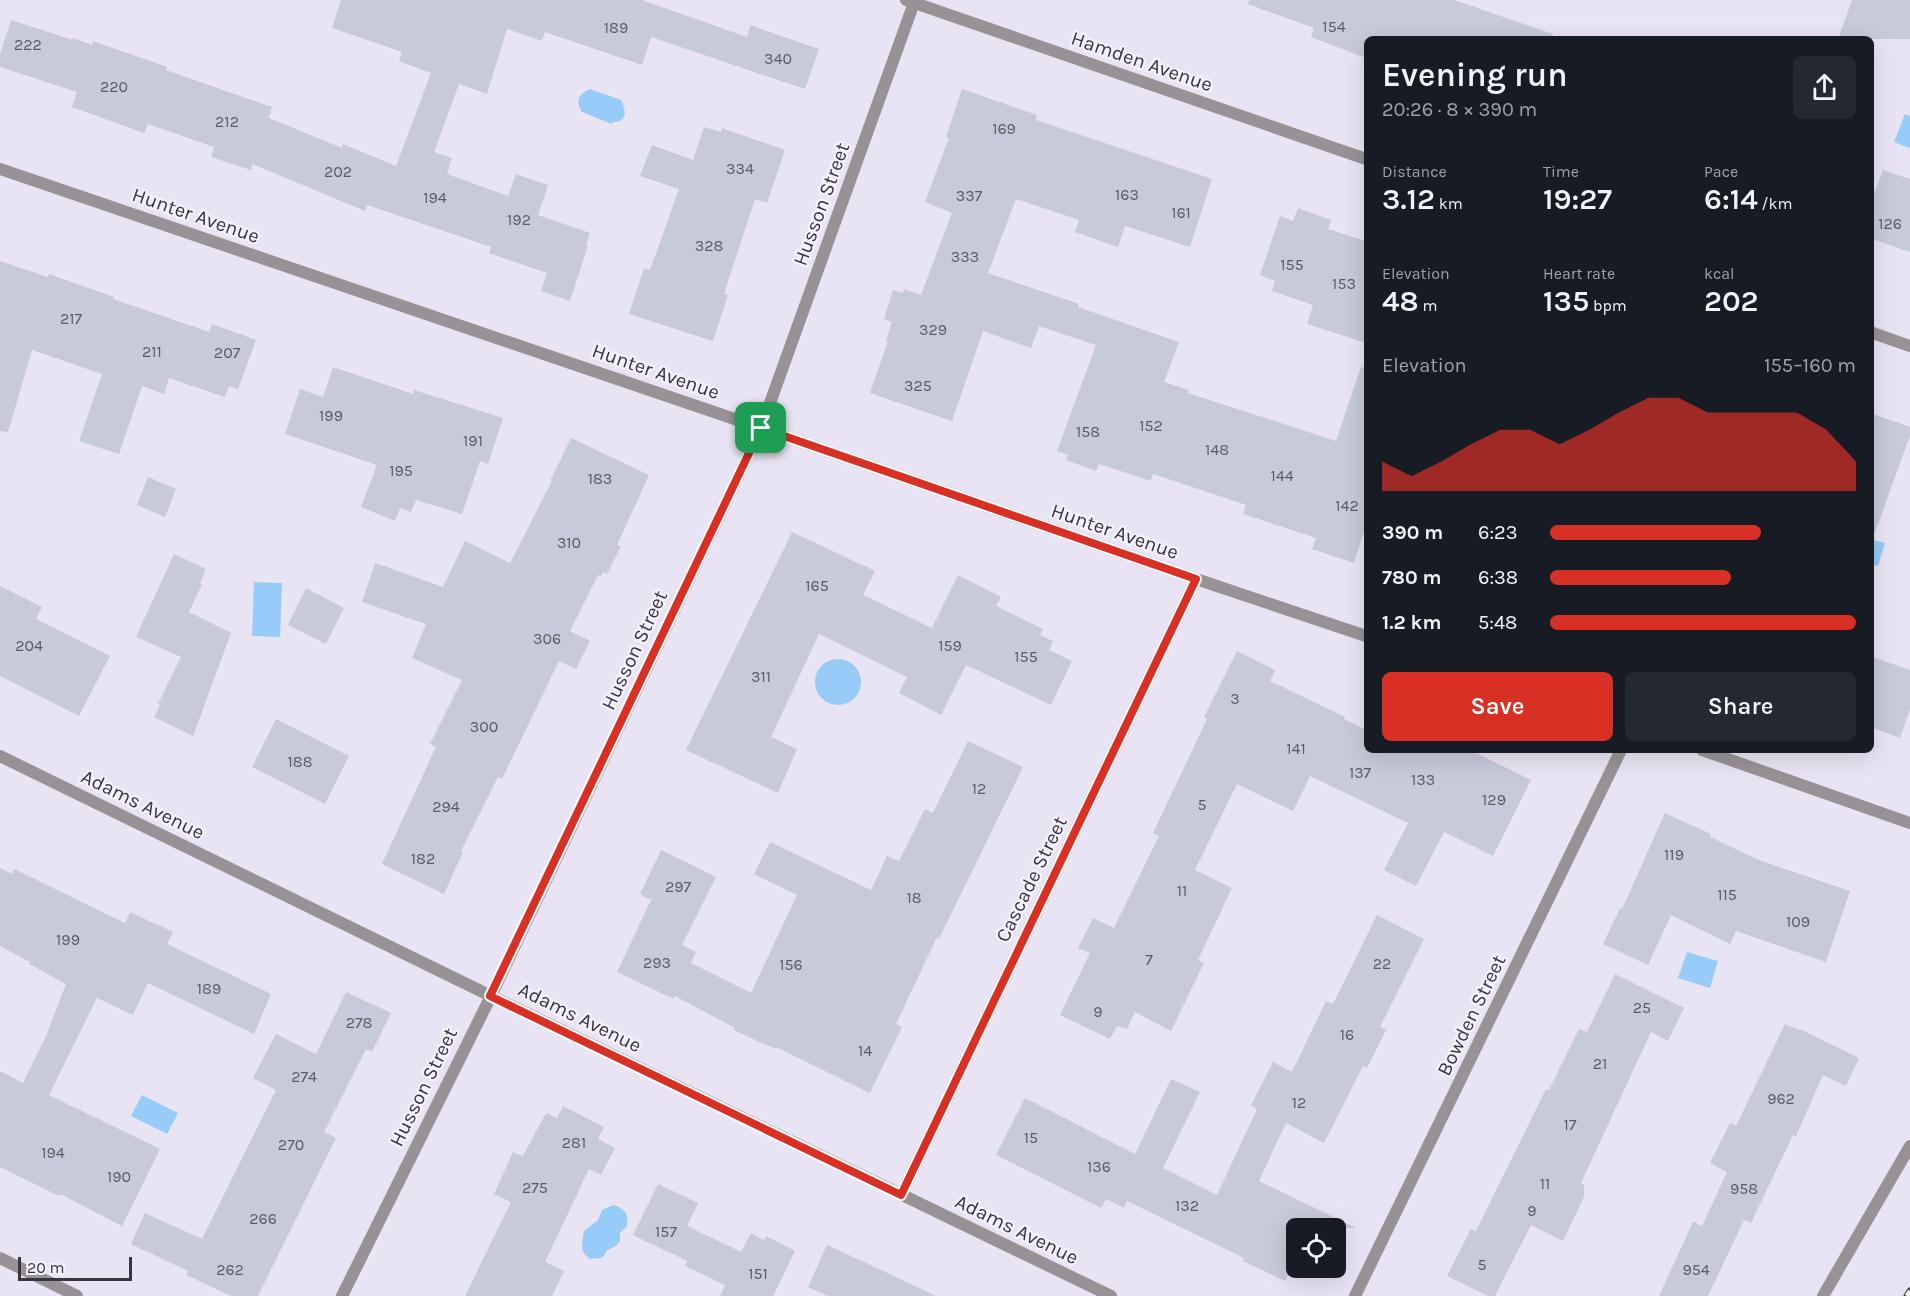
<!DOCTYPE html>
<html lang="en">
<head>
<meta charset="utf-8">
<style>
	:root { --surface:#171b24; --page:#242831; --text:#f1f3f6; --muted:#9ea1a6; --accent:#d93025 }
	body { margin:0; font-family:Karla,sans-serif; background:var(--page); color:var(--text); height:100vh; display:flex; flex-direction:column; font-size:22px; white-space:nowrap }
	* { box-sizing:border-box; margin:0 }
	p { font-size:20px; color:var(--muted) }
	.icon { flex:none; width:33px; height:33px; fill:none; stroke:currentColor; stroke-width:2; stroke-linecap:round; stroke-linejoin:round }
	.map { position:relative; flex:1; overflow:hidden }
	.sheet { position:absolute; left:1364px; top:36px; width:510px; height:717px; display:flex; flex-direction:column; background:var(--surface); border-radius:9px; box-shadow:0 6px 24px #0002 }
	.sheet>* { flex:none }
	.controls { position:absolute; left:1286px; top:1218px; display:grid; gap:12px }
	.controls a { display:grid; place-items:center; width:60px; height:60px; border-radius:9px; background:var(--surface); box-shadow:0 6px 24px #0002; font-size:30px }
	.scale { position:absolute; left:18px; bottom:15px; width:114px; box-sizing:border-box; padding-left:6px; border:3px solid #38363c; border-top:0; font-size:16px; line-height:21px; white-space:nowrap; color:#38363c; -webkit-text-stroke:4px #f6f1fe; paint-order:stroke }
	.pin { position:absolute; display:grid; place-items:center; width:51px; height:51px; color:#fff; margin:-26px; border-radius:12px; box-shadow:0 3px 9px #0006 }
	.round { display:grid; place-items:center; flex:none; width:63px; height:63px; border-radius:9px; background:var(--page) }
	.head { display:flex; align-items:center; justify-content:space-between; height:102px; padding:0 18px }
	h1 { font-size:33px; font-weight:600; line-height:45px }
	.stats { display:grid; grid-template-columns:repeat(3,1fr); gap:9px; height:102px; padding:6px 18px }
	.stats div { display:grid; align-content:center }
	.stats b { font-size:30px; font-weight:600 }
	.stats small { font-size:16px; font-weight:400 }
	.stats p { font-size:16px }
	.chart { height:168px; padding:12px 18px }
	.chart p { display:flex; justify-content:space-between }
	.chart svg { width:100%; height:108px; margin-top:6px; fill:var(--accent); opacity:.7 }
	.cta { display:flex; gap:12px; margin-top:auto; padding:12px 18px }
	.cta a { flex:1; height:69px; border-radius:9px; background:var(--accent); color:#fff; font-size:24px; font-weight:600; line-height:69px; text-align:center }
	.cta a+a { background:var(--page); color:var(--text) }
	ul { padding:0 18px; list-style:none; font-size:20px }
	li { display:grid; grid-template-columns:96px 72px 1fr; align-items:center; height:45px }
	li i { height:15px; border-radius:8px; background:var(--accent) }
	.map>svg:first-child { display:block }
</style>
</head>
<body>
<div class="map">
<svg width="1910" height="1296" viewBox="0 0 1910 1296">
	<rect width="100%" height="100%" fill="#e9e4f3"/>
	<path fill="#96ccf7" d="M590,89L621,100C626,110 628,122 613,122L612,124L582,112C575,100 579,94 590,89Z
		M1905,114L1910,116V148L1894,142Z
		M1870,539L1885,543L1878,566L1871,564Z
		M254,582L282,583L280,637L252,636Z
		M815 682a23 23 0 1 1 46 0a23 23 0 1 1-46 0Z
		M1687,952L1718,961L1710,988L1678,978Z
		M142,1095L178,1113L167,1134L131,1116Z
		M613,1205C624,1208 629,1213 627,1226L620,1233V1241L616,1246L607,1250L604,1256L600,1258L590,1259C579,1252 582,1243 584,1231L598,1220L602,1210Z"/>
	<path fill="#c6cad9" d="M341,0H642L747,37L750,25L819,49L805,89L651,37L642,65L545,32L542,41L507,29L487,94L459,84L434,152L452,158L447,174L508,196L516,174L548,185L538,215L590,233L586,245L588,246L570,301L541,291L547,273L489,253L491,247L367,205L365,211L252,164L251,170L211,157L214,147L148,124L144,133L72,107L77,92L0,67V54L11,20L73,40V38L92,45L93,41L167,67L166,70L272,107L269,118L342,148L343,144L396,166L431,73L399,61L402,52L332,28Z
		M1249,0H1454L1553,34L1552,39H1366V58L1311,37L1314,28L1248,4Z
		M1852,0H1910V39H1838Z
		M962,89L1037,115L1036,120L1212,179L1190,247L1125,226L1118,247L1075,232L1079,220L1016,199L988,273L1079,304L1078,307L1179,342L1164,382L1189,390L1188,393L1336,441L1361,367L1366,368V525L1354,563L1312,549L1316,538L1243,514L1246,505L1153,474L1151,481L1099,464L1096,471L1066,460L1068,455L1057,451L1096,345L1039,326L1031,348L983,331L952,421L870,393L888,341H886L892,322L884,319L893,290L903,293L904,289L921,295L952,213L925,202L949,138L946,137Z
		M704,127L721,132L722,128L785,150L767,203L755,199L724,294L728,295L713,341L629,314L644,268L650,270L679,189L640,176L652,145L693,160Z
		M1883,170L1910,179V252L1870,238V205Z
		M1298,208L1331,220L1328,229L1366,241V343L1307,324L1313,305L1272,291L1275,281L1260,275L1280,216L1293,221Z
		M0,261L48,277L49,274L114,297L113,299L209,332L212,324L256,340L238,389L229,386L225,397L169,378L164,394L142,386L119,454L79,441L102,374L32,350L8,432L0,431Z
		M333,367L413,394L414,390L503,418L488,464L480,461L462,514L416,500L411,512L400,508L395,521L361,507L377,465L285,434L300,389L323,397Z
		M1870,413L1910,427V436L1874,535L1870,534Z
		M571,438L649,475L617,545L621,546L607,574L603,572L601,576L598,575L570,631L590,641L576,669L559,661L502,779L498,777L461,851L463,852L444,894L382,864L436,747L430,744L462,680L412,658L426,624L362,602L375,563L443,587L465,541L510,563L552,481H550Z
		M148,477L176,489L165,517L137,505Z
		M792,532L875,571L863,595L932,628L958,575L1001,597L996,606L1043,629L1040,635L1053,641L1049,650L1072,661L1051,705L966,665L941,715L899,693L907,677L819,634L771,737L797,749L778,793L686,750Z
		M174,554L206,569L200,583L202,584L189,612L231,633L193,736L154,717L160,705L158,704L181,657L136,637Z
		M0,586L42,607L36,619L110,656L79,716L0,676Z
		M306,588L344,608L326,644L288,625Z
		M1237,651L1275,670L1270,681L1345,717L1344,719L1366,730V750H1470L1531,780L1493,856L1444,832L1416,886L1384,870L1408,823L1310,776L1293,811L1237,784L1195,870L1232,888L1198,960L1204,963L1171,1031L1135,1012L1127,1029L1117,1026L1110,1039L1060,1015L1090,953L1078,948L1093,918L1114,928L1159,836L1153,833L1207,719L1204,717Z
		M1870,656L1910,670V709L1900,738L1870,727Z
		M276,719L349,756L325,804L252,767Z
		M968,741L1023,767L939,939L937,937L896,1024L902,1027L870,1093L776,1047L775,1049L734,1030L735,1028L675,996L674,999L617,972L651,900L640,894L661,850L716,877L682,945L696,952L691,963L751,993L797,895L754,874L770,842L871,890L887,856L899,861L925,809L933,813Z
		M1665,813L1711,834L1710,837L1759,860L1850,891L1826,962L1736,931L1730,944L1671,915L1648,965L1603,944L1620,908L1622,909Z
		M0,868L12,874L14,869L125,923L130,912L173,932L167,944L271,994L254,1034L148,983L133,1015L97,998L49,1095L160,1149L122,1226L60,1194L59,1196L0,1167V1071L23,1083L46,1036L66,984L29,964L30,962L0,946Z
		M1377,915L1424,939L1380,1027L1386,1030L1367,1068L1363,1066L1324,1143L1286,1123L1259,1181L1356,1228H1296V1259L1285,1281L1243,1261L1244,1258L1127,1201L1124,1208L1106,1199L1101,1208L996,1155L1025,1098L1135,1154L1171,1079L1200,1092L1163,1168L1217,1195L1257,1109L1251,1105L1273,1062L1292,1072L1326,1001L1333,1004Z
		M1615,974L1684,1008L1668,1041L1651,1032L1581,1183L1584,1185V1197L1563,1241L1531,1225L1495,1296H1488L1447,1276L1471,1229L1476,1231L1546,1089L1549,1090L1579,1029L1587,1032Z
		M346,992L391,1013L372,1052L366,1049L324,1132L336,1138L258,1296H231L186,1275L188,1271L131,1244L145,1213L202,1239L276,1090L253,1078L276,1034L316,1054Z
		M1785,1024L1799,1030L1800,1029L1859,1058L1846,1086L1823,1075L1796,1136L1793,1135L1751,1223L1744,1220L1708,1296H1659L1693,1222L1702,1226L1727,1172L1710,1163L1730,1123L1736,1126Z
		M563,1106L604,1127L598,1139L615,1148L601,1175L589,1169L545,1262L564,1271L552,1296H465L511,1202L494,1194L513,1152L523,1156L546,1113L557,1118Z
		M658,1184L698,1203L687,1226L741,1252L751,1233L764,1240L766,1236L795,1251L773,1296H720L725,1285L685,1266L687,1261L633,1235Z
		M827,1245L864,1262L936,1296H828L808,1287Z"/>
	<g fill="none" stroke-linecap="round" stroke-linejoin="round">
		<path stroke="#989297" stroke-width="12" d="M906,0L1366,159
			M0,169L761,428L1196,579L1366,636
			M1870,332L1910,346
			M1702,750L1910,823
			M0,756L491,996L1111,1296
			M901,1195L1196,579
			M0,1258L77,1296
			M342,1296L491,996L761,428L915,0
			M1355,1296L1621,750
			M1823,1296L1910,1146"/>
		<g stroke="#4e4c53" stroke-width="7">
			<path id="rail" d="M1907,1296L1910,1291"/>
		</g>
		<use href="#rail" stroke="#f6f1fe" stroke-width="4.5" stroke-dasharray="14" stroke-linecap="butt"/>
	</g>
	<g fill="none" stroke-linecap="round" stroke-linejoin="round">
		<g stroke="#fff" stroke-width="12">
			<path id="route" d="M761,428L1196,579L901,1195L490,996Z"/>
		</g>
		<use href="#route" stroke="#d93025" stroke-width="8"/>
	</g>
	<g text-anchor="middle" stroke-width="4.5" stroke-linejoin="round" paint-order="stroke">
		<g font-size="16" fill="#5c5b63">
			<text x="1334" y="32">154</text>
			<text x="616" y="33">189</text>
			<text x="28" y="50">222</text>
			<text x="778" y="64">340</text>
			<text x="114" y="92">220</text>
			<text x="227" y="127">212</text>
			<text x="1004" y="134">169</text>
			<text x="740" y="174">334</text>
			<text x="338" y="177">202</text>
			<text x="1127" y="200">163</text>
			<text x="969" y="201">337</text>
			<text x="435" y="203">194</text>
			<text x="1181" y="218">161</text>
			<text x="519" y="225">192</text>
			<text x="1890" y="229">126</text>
			<text x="709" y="251">328</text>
			<text x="965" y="262">333</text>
			<text x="1292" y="270">155</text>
			<text x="1344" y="289">153</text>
			<text x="71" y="324">217</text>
			<text x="933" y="335">329</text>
			<text x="152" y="357">211</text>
			<text x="227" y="358">207</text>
			<text x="918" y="391">325</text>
			<text x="331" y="421">199</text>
			<text x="1151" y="431">152</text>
			<text x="1088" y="437">158</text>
			<text x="473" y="446">191</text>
			<text x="1217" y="455">148</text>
			<text x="401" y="476">195</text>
			<text x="1282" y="481">144</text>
			<text x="600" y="484">183</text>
			<text x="1347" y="511">142</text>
			<text x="569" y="548">310</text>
			<text x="817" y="591">165</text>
			<text x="547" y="644">306</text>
			<text x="29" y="651">204</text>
			<text x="950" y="651">159</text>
			<text x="1026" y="662">155</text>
			<text x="761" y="682">311</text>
			<text x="1235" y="704">3</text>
			<text x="484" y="732">300</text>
			<text x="1296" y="754">141</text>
			<text x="300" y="767">188</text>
			<text x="1360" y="778">137</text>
			<text x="1423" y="785">133</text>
			<text x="979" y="794">12</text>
			<text x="1494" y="805">129</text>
			<text x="1202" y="810">5</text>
			<text x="446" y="812">294</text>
			<text x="1674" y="860">119</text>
			<text x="423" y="864">182</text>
			<text x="678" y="892">297</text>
			<text x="1182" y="896">11</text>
			<text x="1727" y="900">115</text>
			<text x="914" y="903">18</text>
			<text x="1798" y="927">109</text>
			<text x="68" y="945">199</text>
			<text x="1149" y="965">7</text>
			<text x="657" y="968">293</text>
			<text x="1382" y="969">22</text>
			<text x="791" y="970">156</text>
			<text x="209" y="994">189</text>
			<text x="1642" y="1013">25</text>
			<text x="1098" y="1017">9</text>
			<text x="359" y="1028">278</text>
			<text x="1347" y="1040">16</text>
			<text x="865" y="1056">14</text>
			<text x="1600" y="1069">21</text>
			<text x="304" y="1082">274</text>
			<text x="1781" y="1104">962</text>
			<text x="1299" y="1108">12</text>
			<text x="1570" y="1130">17</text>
			<text x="1031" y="1143">15</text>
			<text x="574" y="1148">281</text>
			<text x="291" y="1150">270</text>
			<text x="53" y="1158">194</text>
			<text x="1099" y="1172">136</text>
			<text x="119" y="1182">190</text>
			<text x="1545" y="1189">11</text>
			<text x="535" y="1193">275</text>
			<text x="1744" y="1194">958</text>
			<text x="1187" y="1211">132</text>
			<text x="1532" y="1216">9</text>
			<text x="263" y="1224">266</text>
			<text x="666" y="1237">157</text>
			<text x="1482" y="1270">5</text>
			<text x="230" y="1275">262</text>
			<text x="1696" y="1275">954</text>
			<text x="758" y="1279">151</text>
		</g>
		<g font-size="20" fill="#38363c" stroke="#f6f1fe">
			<text transform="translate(1142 61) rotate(19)" y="7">Hamden Avenue</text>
			<text transform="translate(821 204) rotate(-70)" y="7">Husson Street</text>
			<text transform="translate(196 215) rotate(19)" y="7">Hunter Avenue</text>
			<text transform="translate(656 371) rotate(19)" y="7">Hunter Avenue</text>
			<text transform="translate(1115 531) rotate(19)" y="7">Hunter Avenue</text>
			<text transform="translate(634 650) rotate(-65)" y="7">Husson Street</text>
			<text transform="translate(143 804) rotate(26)" y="7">Adams Avenue</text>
			<text transform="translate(1031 879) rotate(-64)" y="7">Cascade Street</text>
			<text transform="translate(1471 1015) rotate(-64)" y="7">Bowden Street</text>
			<text transform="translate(580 1017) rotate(26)" y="7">Adams Avenue</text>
			<text transform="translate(423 1087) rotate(-64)" y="7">Husson Street</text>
			<text transform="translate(1017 1229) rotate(26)" y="7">Adams Avenue</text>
		</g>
	</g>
</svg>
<div class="controls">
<a><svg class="icon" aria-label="locate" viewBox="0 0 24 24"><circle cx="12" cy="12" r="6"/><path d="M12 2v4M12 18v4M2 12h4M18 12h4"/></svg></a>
</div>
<div class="scale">20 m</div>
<div class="pin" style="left:761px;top:428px;background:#1e9e55"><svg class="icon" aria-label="arrive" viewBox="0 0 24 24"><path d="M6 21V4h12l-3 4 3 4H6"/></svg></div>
<section class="sheet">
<div class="head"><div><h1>Evening run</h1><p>20:26 · 8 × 390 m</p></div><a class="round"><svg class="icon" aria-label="share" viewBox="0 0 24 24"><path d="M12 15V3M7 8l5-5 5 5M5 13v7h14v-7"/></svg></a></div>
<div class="stats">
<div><p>Distance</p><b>3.12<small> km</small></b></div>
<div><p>Time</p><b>19:27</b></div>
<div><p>Pace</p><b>6:14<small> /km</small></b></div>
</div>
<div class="stats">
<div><p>Elevation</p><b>48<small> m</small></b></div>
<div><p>Heart rate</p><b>135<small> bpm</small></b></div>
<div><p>kcal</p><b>202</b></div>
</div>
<div class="chart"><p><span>Elevation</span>155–160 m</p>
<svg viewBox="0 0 160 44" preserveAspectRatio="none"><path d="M0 44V32L10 38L20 32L30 25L40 19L50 19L60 25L70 19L80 12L90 6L100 6L110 12L120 12L130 12L140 12L150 19L160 32V44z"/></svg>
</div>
<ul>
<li><b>390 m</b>6:23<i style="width:69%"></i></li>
<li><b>780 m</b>6:38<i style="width:59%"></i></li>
<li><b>1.2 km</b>5:48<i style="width:100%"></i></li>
</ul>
<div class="cta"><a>Save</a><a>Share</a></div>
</section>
</div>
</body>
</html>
